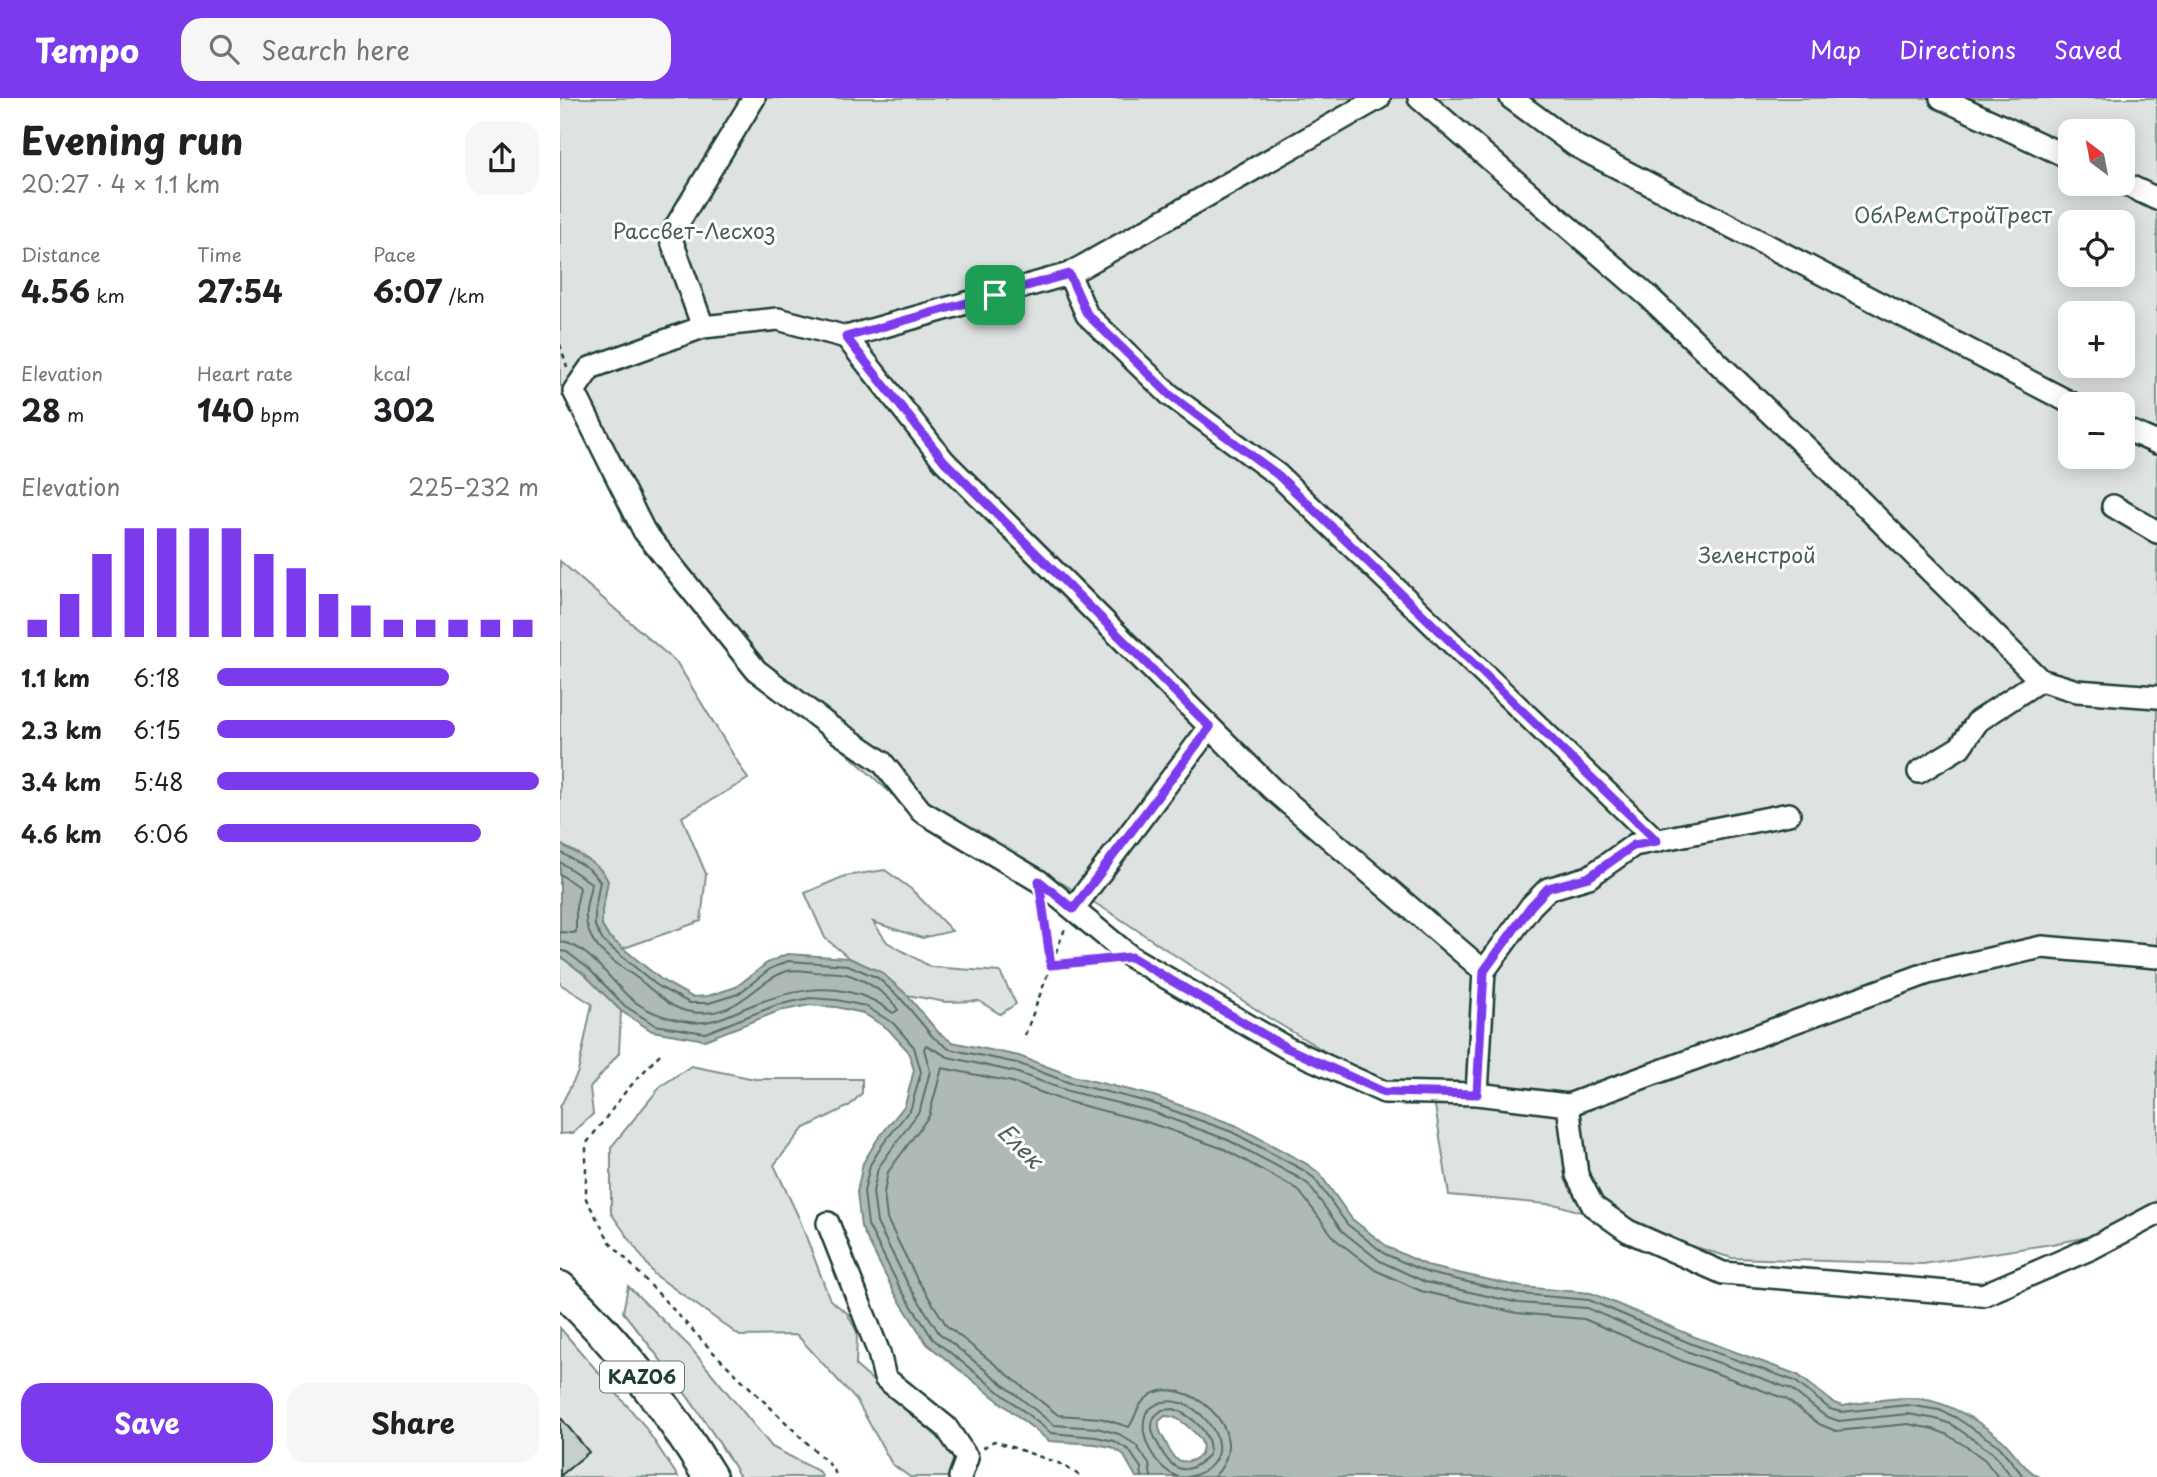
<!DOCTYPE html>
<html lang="en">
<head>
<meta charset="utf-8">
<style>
	:root { --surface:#fff; --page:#f6f6f6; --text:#202124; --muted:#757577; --accent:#7c3aed }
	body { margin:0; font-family:"Playpen Sans",sans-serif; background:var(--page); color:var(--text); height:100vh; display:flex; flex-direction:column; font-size:26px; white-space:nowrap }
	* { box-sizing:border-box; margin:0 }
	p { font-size:23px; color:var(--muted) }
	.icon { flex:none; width:38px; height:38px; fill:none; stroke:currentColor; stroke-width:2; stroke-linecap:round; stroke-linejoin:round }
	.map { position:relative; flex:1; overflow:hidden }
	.drawer { display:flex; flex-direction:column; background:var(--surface); width:560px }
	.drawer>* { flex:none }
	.needle { width:46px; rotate:328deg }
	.buttons { position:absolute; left:1498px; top:21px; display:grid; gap:14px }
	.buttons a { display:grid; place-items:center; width:77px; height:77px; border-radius:14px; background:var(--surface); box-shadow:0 4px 18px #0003; font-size:35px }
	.pin { position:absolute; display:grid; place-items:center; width:60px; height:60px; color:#fff; margin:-30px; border-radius:14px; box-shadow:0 4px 10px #0006 }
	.round { display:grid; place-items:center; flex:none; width:74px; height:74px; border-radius:21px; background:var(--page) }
	.head { display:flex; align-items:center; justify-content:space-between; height:119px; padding:0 21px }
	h1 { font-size:38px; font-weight:700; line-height:52px }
	.figures { display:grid; grid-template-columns:repeat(3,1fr); gap:10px; height:119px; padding:7px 21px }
	.figures div { display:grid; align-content:center }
	.figures b { font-size:30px; font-weight:700 }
	.figures small { font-size:19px; font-weight:400 }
	.figures p { font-size:19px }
	.chart { height:196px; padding:14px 21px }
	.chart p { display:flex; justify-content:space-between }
	.chart svg { width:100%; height:126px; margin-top:7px; stroke:var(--accent); stroke-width:6 }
	.primary-button { display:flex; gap:14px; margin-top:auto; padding:14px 21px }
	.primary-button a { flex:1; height:80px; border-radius:21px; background:var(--accent); color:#fff; font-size:28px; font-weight:700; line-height:80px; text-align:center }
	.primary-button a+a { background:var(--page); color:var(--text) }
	ul { padding:0 21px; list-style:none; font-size:23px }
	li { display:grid; grid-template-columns:112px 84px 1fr; align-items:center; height:52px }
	li i { height:18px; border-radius:9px; background:var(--accent) }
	header { display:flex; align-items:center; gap:42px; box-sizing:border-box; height:98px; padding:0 35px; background:var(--accent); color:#fff }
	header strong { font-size:33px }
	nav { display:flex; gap:38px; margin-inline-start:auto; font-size:24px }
	.search { width:490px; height:63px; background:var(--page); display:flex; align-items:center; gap:18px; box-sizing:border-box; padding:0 24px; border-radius:21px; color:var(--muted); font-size:26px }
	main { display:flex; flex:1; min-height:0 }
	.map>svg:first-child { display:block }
</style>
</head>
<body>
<header>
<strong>Tempo</strong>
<div class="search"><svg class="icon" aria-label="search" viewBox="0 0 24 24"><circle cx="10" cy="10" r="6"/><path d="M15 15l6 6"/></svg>Search here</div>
<nav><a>Map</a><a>Directions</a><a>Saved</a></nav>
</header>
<main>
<section class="drawer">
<div class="head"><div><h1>Evening run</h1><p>20:27 · 4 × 1.1 km</p></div><a class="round"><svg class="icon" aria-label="share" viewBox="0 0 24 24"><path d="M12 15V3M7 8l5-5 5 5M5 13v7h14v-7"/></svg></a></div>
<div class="figures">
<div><p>Distance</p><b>4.56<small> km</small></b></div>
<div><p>Time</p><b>27:54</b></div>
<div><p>Pace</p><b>6:07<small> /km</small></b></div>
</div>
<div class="figures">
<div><p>Elevation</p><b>28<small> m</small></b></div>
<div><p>Heart rate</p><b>140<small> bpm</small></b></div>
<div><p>kcal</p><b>302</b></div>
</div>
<div class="chart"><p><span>Elevation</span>225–232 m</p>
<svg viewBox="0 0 160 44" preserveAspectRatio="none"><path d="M5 44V38M15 44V29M25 44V15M35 44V6M45 44V6M55 44V6M65 44V6M75 44V15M85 44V20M95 44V29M105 44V33M115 44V38M125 44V38M135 44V38M145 44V38M155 44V38"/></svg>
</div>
<ul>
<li><b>1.1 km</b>6:18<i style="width:72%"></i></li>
<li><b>2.3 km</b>6:15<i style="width:74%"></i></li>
<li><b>3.4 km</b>5:48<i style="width:100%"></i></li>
<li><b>4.6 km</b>6:06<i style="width:82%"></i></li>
</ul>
<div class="primary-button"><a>Save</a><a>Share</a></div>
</section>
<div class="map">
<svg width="1597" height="1379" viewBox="0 0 1597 1379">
	<rect width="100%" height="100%" fill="#fff"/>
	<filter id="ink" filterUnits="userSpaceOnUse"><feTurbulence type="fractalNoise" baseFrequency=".0143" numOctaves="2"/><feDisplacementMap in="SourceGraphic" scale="14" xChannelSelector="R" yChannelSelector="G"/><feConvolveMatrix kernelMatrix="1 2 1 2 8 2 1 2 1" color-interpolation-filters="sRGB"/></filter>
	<g filter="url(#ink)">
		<path fill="#dee3e2" stroke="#7e908b" stroke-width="2" fill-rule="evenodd" d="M0,0H1597V1126L1492,1146L1363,1166L1172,1160L998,1107L889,1097L874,1001L805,977L709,920L556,818L438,746L347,710L267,637L96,465L63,422L51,345L23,295L0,288ZM1510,33H1563V86H1510ZM1510,124H1563V177H1510ZM1510,215H1563V268H1510ZM1510,306H1563V359H1510Z
			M0,463L117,565L188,681L122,719L146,776L141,823L61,851C55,845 47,839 43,830C35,812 56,789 41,773C31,761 14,754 0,746Z
			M325,772L351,791L392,833L362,840L313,824L327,844L371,869L440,874L456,906L440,916L419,903L386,904L347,897L321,874L289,860L265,840L245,795L285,778Z
			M0,858L25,877L61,913L59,955L30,990L33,1016L13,1035L0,1036V1009L18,974L32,906L0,886Z
			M131,968L195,981H302V995L289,1008L243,1031L214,1067L239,1120L270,1202L287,1215L297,1234L296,1268L381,1342L398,1363L390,1379H350L332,1366L297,1303L237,1237L180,1238L94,1176L51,1115V1049L101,988Z
			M68,1188L130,1249L212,1349L260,1374L262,1379H180C146,1320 105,1266 63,1214Z
			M0,1230L83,1326L118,1379H0Z"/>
		<path fill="#afbab7" stroke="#758883" stroke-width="2" fill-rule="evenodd" d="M0,746L33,765L43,774L48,783L42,812V828L48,838L103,883L132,899L148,898L176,889L207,865L227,856L289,860L321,874L347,897L378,934L392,944L459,958L512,978L594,998L675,1027L747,1066L759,1075L792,1121L829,1150L871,1169L961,1189L1031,1195L1135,1239L1238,1277L1274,1305L1283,1308C1304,1305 1327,1300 1348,1300C1383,1300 1415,1320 1441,1341C1456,1354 1461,1370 1480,1379H576L563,1356L551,1349L535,1346L489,1343L367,1246L334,1194L301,1129L297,1094L303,1065L317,1042L345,1007L354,972L348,953L328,931L303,915L276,909L250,907L219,913L145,942L92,933L61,913L25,877L0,858ZM605,1318C617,1318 624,1325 633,1333C657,1354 630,1370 616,1361C611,1358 608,1349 605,1343C601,1336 598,1331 599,1323Z"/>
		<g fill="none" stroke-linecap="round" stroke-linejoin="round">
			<path stroke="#596f68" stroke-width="2" d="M0,754L29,771L40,783L35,811V828L43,843L99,889L130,905H149L178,896L210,871L228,863L288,867L318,880L342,902L373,939L389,951L457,965L510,985L592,1005L672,1034L743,1072L754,1080L787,1126L825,1156L868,1175L960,1196L1029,1202L1132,1246L1235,1283L1270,1311L1281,1314L1348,1307L1379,1312L1395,1319L1439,1348L1464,1379
				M0,764L31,785C30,794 27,803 26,811C23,845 48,860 73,877C91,889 108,911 131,914C179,921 192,885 227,873C235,871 246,873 254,874C264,874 276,874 286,876C304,881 329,896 338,912L333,915C326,910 318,904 310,901C268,882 224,894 185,910C167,918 149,927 129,924C107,921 88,915 70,900C52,884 26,845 0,844
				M0,776L20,790L16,809V834L13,835L0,834
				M0,853L7,854L29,871L65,908L95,927L145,935L217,907L250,900L277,902L305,908L333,925L354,949L361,974L351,1010L323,1046L310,1067L304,1094L308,1127L340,1190L373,1241L491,1335L536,1339L554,1343L569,1352L581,1370L582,1379
				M614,1311C632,1318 653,1335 649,1356C629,1379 613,1375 600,1350C594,1338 588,1330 595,1318L602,1312Z
				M591,1379L589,1366L576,1347L559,1336L537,1330L494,1327L379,1235L348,1186L317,1125L313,1094L318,1070L360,1012L370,973L364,951L366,947L388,959L455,974L508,993L590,1013L668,1042L739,1080L748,1086L782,1133L820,1163L865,1184L959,1205L1027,1210L1129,1254L1231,1291L1265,1318L1279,1323L1348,1316L1376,1321L1391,1326L1433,1355L1452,1379
				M618,1379C596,1370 577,1339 586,1315C621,1272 702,1361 628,1379
				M654,1379C700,1331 621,1274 589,1298C575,1308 577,1318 569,1329L540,1320L498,1317L387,1228L357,1181L327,1121L324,1095L328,1074L369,1018L382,970L452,984L505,1003L587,1024L664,1051L733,1089L740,1094L775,1141L815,1172L861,1193L957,1215L1024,1221L1125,1264L1226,1301L1259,1326L1276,1333L1348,1326L1373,1331L1386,1336L1410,1351L1425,1362L1438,1379"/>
		</g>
		<path fill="#c7cfcc" stroke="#1f3d34" stroke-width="2" d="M0,1319L29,1354L0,1378Z"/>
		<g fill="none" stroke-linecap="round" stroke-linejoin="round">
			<g stroke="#1f3d34" stroke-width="26">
				<path id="minor" d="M819,0L509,176L286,239L384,363L712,691L924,873L917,996L1008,1007L1368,875L1482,849L1597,859
					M859,0L1088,198L1250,353L1480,582
					M951,0L1016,48L1513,306
					M1381,0L1510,60
					M1563,85L1597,101
					M509,176L527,217L610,297L718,377L1097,743
					M143,229L110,138L194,0
					M286,239L218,221L143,229L30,270L14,293L84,433L196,572L272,630L322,664L361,713L479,783L571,859L727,950L824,994L917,996
					M1563,330L1597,345
					M1553,408L1597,434
					M1359,674L1400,649L1418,623L1480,582L1517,593L1597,599
					M513,811L650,629
					M924,873L971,808L988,791L1029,779L1074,747L1229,716
					M1008,1007L1017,1077L1033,1108L1068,1133L1163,1175L1423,1197L1532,1150L1597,1116
					M268,1125L319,1255L325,1280L386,1329L407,1360L400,1379"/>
			</g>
			<g stroke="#1f3d34" stroke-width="37">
				<path id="highway" d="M0,1190C58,1245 109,1311 150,1379"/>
			</g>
			<path stroke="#1f3d34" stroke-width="2.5" stroke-dasharray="5 5" stroke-linecap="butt" d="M0,246L7,269
				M483,812L491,867
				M492,864L506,828
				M465,937L491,867L547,862
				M100,956L66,993L26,1046V1101L50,1144L153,1254L273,1370L277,1379
				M423,1350L434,1343L501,1366L522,1379"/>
			<use href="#minor" stroke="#fff" stroke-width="21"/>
			<use href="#highway" stroke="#fff" stroke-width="32"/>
		</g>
	</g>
	<g fill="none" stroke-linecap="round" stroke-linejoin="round" filter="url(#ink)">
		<g stroke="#fff" stroke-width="14">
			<path id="route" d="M509,176L527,216L610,297L718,377L1097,743L1074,747L1029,779L988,790L971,808L924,873L917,996L824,994L727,950L571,859L491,867L479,783L513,811L650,629L384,363L286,239Z"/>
		</g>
		<use href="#route" stroke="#7c3aed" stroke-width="9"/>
	</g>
	<g text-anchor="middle" stroke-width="6" stroke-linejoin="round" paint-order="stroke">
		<rect fill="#fff" stroke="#627771" stroke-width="2" x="40" y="1263.5" width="84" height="31" rx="5"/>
		<g font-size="19" font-weight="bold" fill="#1f3d34">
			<text x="82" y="1286">KАZ06</text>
		</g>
		<g font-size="21" fill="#455e57" stroke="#fff">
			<text x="1393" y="125">ОблРемСтройТрест</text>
			<text x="134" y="141">Рассвет-Лесхоз</text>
			<text x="1197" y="465">Зеленстрой</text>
		</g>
		<g font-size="23" font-style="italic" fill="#4a625b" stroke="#fff">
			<text transform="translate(460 1048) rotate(45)" y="8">Елек</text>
		</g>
	</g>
</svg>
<div class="buttons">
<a><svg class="needle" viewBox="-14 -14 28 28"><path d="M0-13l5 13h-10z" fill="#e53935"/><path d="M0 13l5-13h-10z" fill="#757577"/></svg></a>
<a><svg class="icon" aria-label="locate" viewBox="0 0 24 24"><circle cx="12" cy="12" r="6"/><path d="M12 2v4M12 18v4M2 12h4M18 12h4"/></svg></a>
<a>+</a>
<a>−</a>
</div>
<div class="pin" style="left:435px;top:197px;background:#1e9e55"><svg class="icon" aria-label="arrive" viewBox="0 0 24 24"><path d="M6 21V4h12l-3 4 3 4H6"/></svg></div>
</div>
</main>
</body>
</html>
